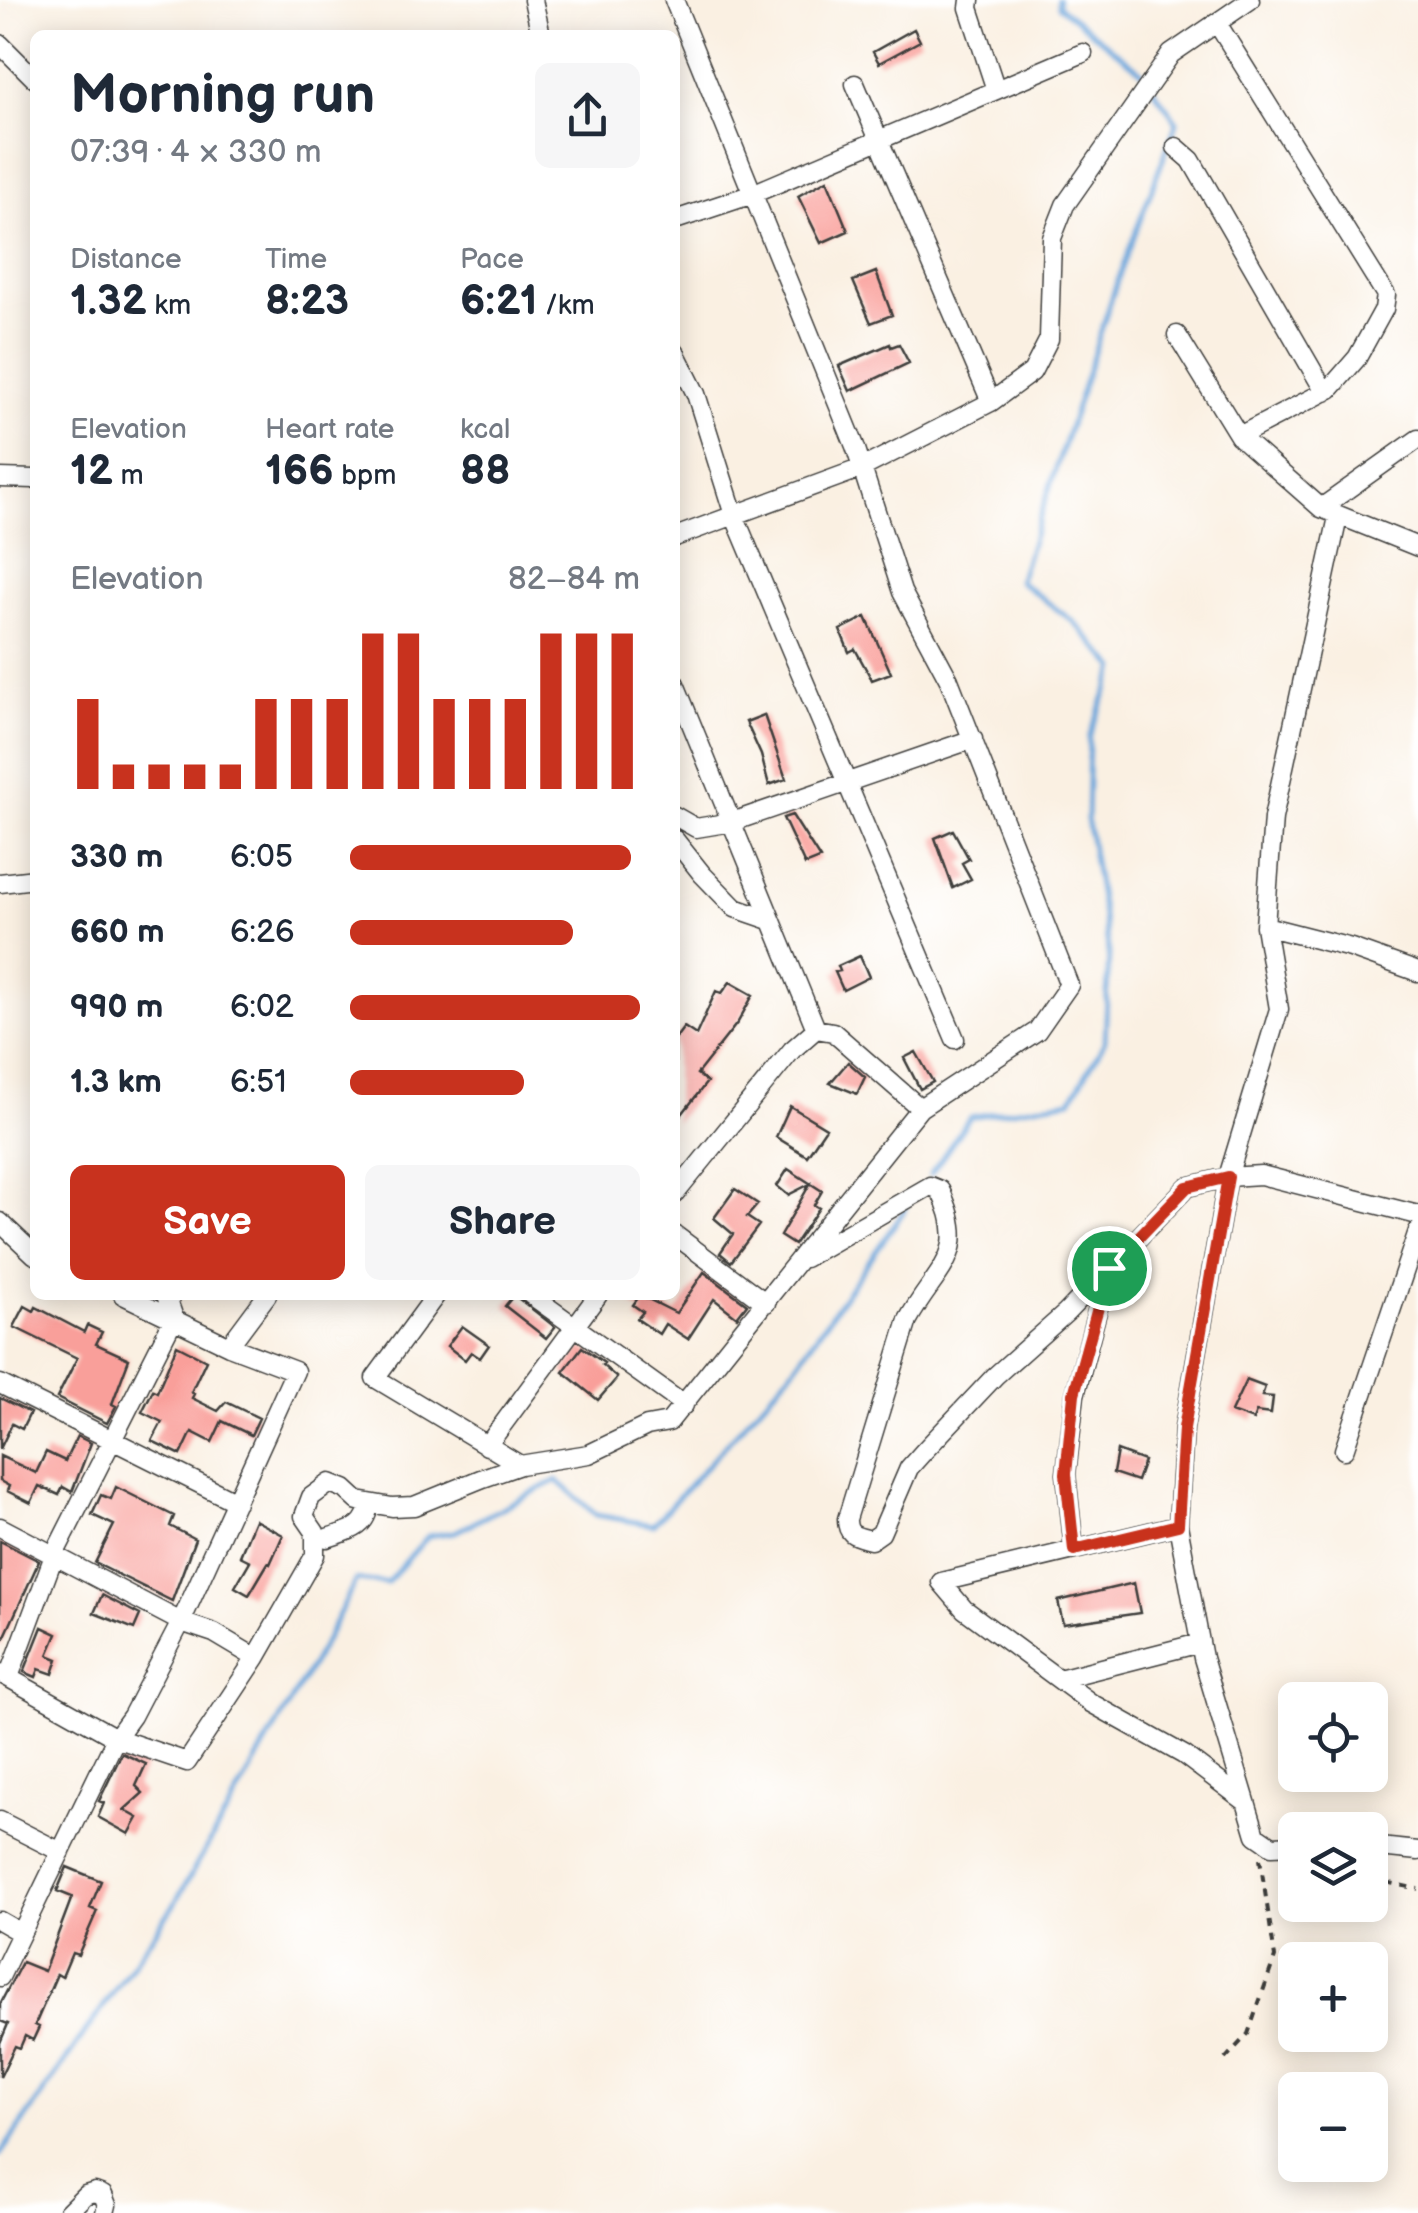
<!DOCTYPE html>
<html lang="en">
<head>
<meta charset="utf-8">
<style>
	:root { --surface:#fff; --page:#f6f6f7; --text:#1f2937; --muted:#747a83; --accent:#c8321e }
	body { margin:0; font-family:"Balsamiq Sans",sans-serif; background:var(--page); color:var(--text); height:100vh; display:flex; flex-direction:column; font-size:38px; white-space:nowrap }
	* { box-sizing:border-box; margin:0 }
	p { font-size:32px; color:var(--muted) }
	.icon { flex:none; width:55px; height:55px; fill:none; stroke:currentColor; stroke-width:2; stroke-linecap:round; stroke-linejoin:round }
	.map { position:relative; flex:1; overflow:hidden }
	.panel { position:absolute; left:30px; top:30px; width:650px; height:1270px; display:flex; flex-direction:column; background:var(--surface); border-radius:15px; box-shadow:0 5px 25px #0003 }
	.panel>* { flex:none }
	.buttons { position:absolute; left:1278px; top:1682px; display:grid; gap:20px }
	.buttons a { display:grid; place-items:center; width:110px; height:110px; border-radius:15px; background:var(--surface); box-shadow:0 5px 25px #0003; font-size:50px }
	.pin { position:absolute; display:grid; place-items:center; width:85px; height:85px; color:#fff; margin:-42px; border:5px solid #fff; border-radius:50%; box-shadow:0 2px 10px #0007 }
	.round { display:grid; place-items:center; flex:none; width:105px; height:105px; border-radius:15px; background:var(--page) }
	.head { display:flex; align-items:center; justify-content:space-between; height:170px; padding:0 40px }
	h1 { font-size:55px; font-weight:700; line-height:75px }
	.figures { display:grid; grid-template-columns:repeat(3,1fr); gap:15px; height:170px; padding:10px 40px }
	.figures div { display:grid; align-content:center }
	.figures b { font-size:42px; font-weight:700 }
	.figures small { font-size:28px; font-weight:400 }
	.figures p { font-size:28px }
	.chart { height:280px; padding:20px 40px }
	.chart p { display:flex; justify-content:space-between }
	.chart svg { width:100%; height:180px; margin-top:10px; stroke:var(--accent); stroke-width:6 }
	.primary-button { display:flex; gap:20px; margin-top:auto; padding:20px 40px }
	.primary-button a { flex:1; height:115px; border-radius:15px; background:var(--accent); color:#fff; font-size:40px; font-weight:700; line-height:115px; text-align:center }
	.primary-button a+a { background:var(--page); color:var(--text) }
	ul { padding:0 40px; list-style:none; font-size:32px }
	li { display:grid; grid-template-columns:160px 120px 1fr; align-items:center; height:75px }
	li i { height:25px; border-radius:12px; background:var(--accent) }
	.map>svg:first-child { display:block }
</style>
</head>
<body>
<div class="map">
<svg width="1418" height="2213" viewBox="0 0 1418 2213">
	<rect width="100%" height="100%" fill="#fff"/>
	<filter id="ink" filterUnits="userSpaceOnUse"><feTurbulence type="fractalNoise" baseFrequency=".01" numOctaves="2"/><feDisplacementMap in="SourceGraphic" scale="20" xChannelSelector="R" yChannelSelector="G"/><feConvolveMatrix kernelMatrix="1 2 1 2 8 2 1 2 1" color-interpolation-filters="sRGB"/></filter>
	<filter id="wash" filterUnits="userSpaceOnUse"><feTurbulence type="fractalNoise" baseFrequency=".0048" numOctaves="4" result="noise"/><feDisplacementMap in="SourceGraphic" scale="40" xChannelSelector="R" yChannelSelector="G"/><feGaussianBlur stdDeviation="2.25" result="paint"/><feColorMatrix in="noise" values="0 0 0 0 0 0 0 0 0 0 0 0 0 0 0 0 0 1.4 0 .05"/><feComposite in="paint" operator="in"/></filter>
	<g filter="url(#wash)">
		<rect width="100%" height="100%" fill="#faf0e2"/>
		<g fill="none" stroke-linecap="round" stroke-linejoin="round">
			<path stroke="#6ba6db" stroke-width="5" d="M1058,0V6L1141,71L1147,79
				M930,1175L970,1117L1071,1100L1105,1041L1109,953L1087,819L1089,737L1116,668L1074,622L1019,581L1118,279L1177,122L1153,88
				M0,2155L172,1908L327,1638L356,1580L387,1583L428,1536L455,1532L557,1480L596,1515L653,1525L791,1372L906,1208"/>
		</g>
		<g id="blocks">
			<path fill="#f99f9a" d="M914,29L920,41L879,63L873,52Z
				M827,180L848,231L821,243L798,196Z
				M876,272L892,315L871,323L853,281Z
				M890,344L891,347L899,344L909,363L850,391L839,366Z
				M866,617L891,673L872,680L855,649L849,652L840,630Z
				M764,715L786,779L769,785L761,755L746,722Z
				M792,815L820,859L805,865L783,818Z
				M953,830L969,859L962,863L971,879L953,888L935,838Z
				M860,956L869,977L843,990L835,972L840,971L838,966Z
				M730,982L753,995L738,1022L697,1074L707,1082L675,1123V1039L684,1027L696,1035L716,991L722,993Z
				M916,1052L933,1082L920,1089L904,1058Z
				M848,1062L865,1077L857,1094L830,1083Z
				M790,1106L826,1128L807,1156L776,1137Z
				M788,1169L822,1191L814,1205L819,1208L794,1245L780,1236L810,1184L788,1195L777,1186Z
				M735,1189L758,1204L747,1217L759,1225L731,1262L720,1253L733,1234L714,1218Z
				M704,1272L747,1304L737,1317L714,1299L688,1339L665,1324L659,1334L637,1319L643,1312L633,1305L640,1295L676,1313Z
				M514,1295L555,1327L546,1338L505,1306Z
				M25,1306L34,1311L36,1307L84,1332L87,1325L102,1332L96,1344L129,1359L112,1404L116,1406L107,1423L57,1398L77,1358L14,1327Z
				M462,1326L489,1345L480,1358L471,1352L465,1360L447,1346Z
				M177,1345L206,1360L191,1392L194,1394L192,1398L218,1411L226,1402L259,1418L251,1435L222,1421L212,1442L192,1432L181,1455L152,1441L162,1422L142,1412L153,1390L157,1392Z
				M582,1347L604,1363L602,1365L617,1378L598,1400L563,1372Z
				M1246,1380L1265,1387L1262,1396L1273,1397L1271,1414L1256,1412L1253,1420L1231,1412Z
				M0,1398L30,1413L22,1429L12,1424L0,1449Z
				M77,1436L91,1443L72,1492L63,1487L59,1495L39,1486L31,1503L7,1491L9,1486L0,1481V1456L36,1473L46,1452L65,1461Z
				M1117,1451L1144,1461L1137,1481L1113,1473Z
				M116,1487L174,1516L170,1526L195,1539L172,1601L95,1563L114,1525L92,1515L101,1495L111,1499Z
				M255,1520L283,1535L270,1564L268,1563L249,1595L235,1587L250,1561L240,1556Z
				M0,1541L39,1561L0,1647Z
				M1134,1583L1140,1613L1063,1624L1058,1601Z
				M102,1595L140,1615L134,1629L94,1613Z
				M42,1627L57,1634L48,1655L58,1659L53,1674L39,1669L36,1677L24,1672Z
				M122,1753L146,1764L136,1786L143,1793L124,1810L138,1818L129,1834L98,1817L104,1803L99,1801Z
				M67,1867L101,1881L90,1908L97,1911L78,1955L72,1953L62,1977L57,1974L35,2025L39,2027L33,2040L25,2036L20,2048L15,2046L0,2077V2043L8,2024L0,2021V2004L22,1962L44,1971L72,1897L57,1891Z"/>
		</g>
	</g>
	<g filter="url(#ink)">
		<use href="#blocks" fill-opacity="0" stroke="#3d3c3a" stroke-width="2.5"/>
		<g fill="none" stroke-linecap="round" stroke-linejoin="round">
			<g stroke="#3d3c3a" stroke-width="21">
				<path id="street" d="M533,0L541,35
					M970,0L969,8L996,90
					M1217,23L1386,295L1384,309L1357,358L1330,389L1239,436
					M0,44L35,79
					M855,84L991,402
					M1176,147L1191,160L1325,392
					M675,220L750,195L1083,53
					M1177,335L1239,436L1248,444L1321,508L1418,547
					M675,352L696,394L734,515L955,1039
					M0,478L35,479
					M1321,508L1418,439
					M675,537L862,468L991,402L1032,372L1049,339L1052,238L1065,205L1171,54L1250,0
					M675,684L816,1029
					M675,816L696,828L732,822L973,739
					M675,840L702,874L735,908L770,920
					M0,883L35,879
					M1265,926L1351,948L1418,972
					M675,1194L792,1050L816,1029L833,1032L920,1108
					M0,1222L35,1255
					M675,1235L766,1303
					M805,1258L930,1186L940,1190C972,1255 937,1267 908,1320L847,1519C847,1536 856,1536 871,1540L881,1533L909,1468L926,1449L995,1376L1066,1313L1187,1187L1228,1177L1261,1175L1418,1215
					M436,1295L375,1378L520,1465
					M531,1295L684,1405
					M229,1346L267,1295
					M0,1384L236,1502
					M487,1446L598,1295
					M1344,1450L1418,1231
					M1178,1525L941,1582L964,1609L1091,1703L1184,1755L1245,1801
					M0,1527L181,1622L214,1633L256,1658
					M327,1538C348,1531 367,1529 369,1503
					M1074,1550L1066,1474L1075,1395L1107,1274
					M0,1673L116,1738L187,1762L256,1658L315,1555V1532L304,1516L311,1497L330,1483L345,1489L358,1501L392,1507L414,1506L483,1478L520,1465L589,1454L647,1426L669,1422L920,1108L1037,1031L1069,985L949,680L902,592L855,446L674,0
					M9,1677L55,1553L174,1318L166,1295
					M1059,1679L1200,1643
					M0,1821L61,1852
					M1295,1845L1272,1846L1256,1835L1203,1658L1178,1525L1184,1428L1228,1177L1279,1009L1265,926L1273,818L1338,517
					M1370,1846L1418,1851
					M0,1921L21,1933
					M0,1977L116,1738L132,1716L181,1622L295,1371L229,1346L123,1295
					M67,2213L85,2195L95,2192L103,2195L107,2205L105,2213"/>
			</g>
			<path stroke="#3d3c3a" stroke-width="4" stroke-dasharray="8 8" stroke-linecap="butt" d="M1370,1879L1418,1889
				M1225,2059L1248,2034L1275,1957L1260,1859"/>
			<use href="#street" stroke="#fff" stroke-width="18"/>
		</g>
	</g>
	<g fill="none" stroke-linecap="round" stroke-linejoin="round" filter="url(#ink)">
		<g stroke="#fff" stroke-width="20">
			<path id="route" d="M1228,1177L1184,1428L1178,1525L1074,1550L1066,1474L1074,1394L1109,1268L1187,1187Z"/>
		</g>
		<use href="#route" stroke="#c8321e" stroke-width="12"/>
	</g>
</svg>
<div class="buttons">
<a><svg class="icon" aria-label="locate" viewBox="0 0 24 24"><circle cx="12" cy="12" r="6"/><path d="M12 2v4M12 18v4M2 12h4M18 12h4"/></svg></a>
<a><svg class="icon" aria-label="layers" viewBox="0 0 24 24"><path d="M12 4l9 5-9 5-9-5zM3 14l9 5 9-5"/></svg></a>
<a>+</a>
<a>−</a>
</div>
<div class="pin" style="left:1109px;top:1268px;background:#1e9e55"><svg class="icon" aria-label="arrive" viewBox="0 0 24 24"><path d="M6 21V4h12l-3 4 3 4H6"/></svg></div>
<section class="panel">
<div class="head"><div><h1>Morning run</h1><p>07:39 · 4 × 330 m</p></div><a class="round"><svg class="icon" aria-label="share" viewBox="0 0 24 24"><path d="M12 15V3M7 8l5-5 5 5M5 13v7h14v-7"/></svg></a></div>
<div class="figures">
<div><p>Distance</p><b>1.32<small> km</small></b></div>
<div><p>Time</p><b>8:23</b></div>
<div><p>Pace</p><b>6:21<small> /km</small></b></div>
</div>
<div class="figures">
<div><p>Elevation</p><b>12<small> m</small></b></div>
<div><p>Heart rate</p><b>166<small> bpm</small></b></div>
<div><p>kcal</p><b>88</b></div>
</div>
<div class="chart"><p><span>Elevation</span>82–84 m</p>
<svg viewBox="0 0 160 44" preserveAspectRatio="none"><path d="M5 44V22M15 44V38M25 44V38M35 44V38M45 44V38M55 44V22M65 44V22M75 44V22M85 44V6M95 44V6M105 44V22M115 44V22M125 44V22M135 44V6M145 44V6M155 44V6"/></svg>
</div>
<ul>
<li><b>330 m</b>6:05<i style="width:97%"></i></li>
<li><b>660 m</b>6:26<i style="width:77%"></i></li>
<li><b>990 m</b>6:02<i style="width:100%"></i></li>
<li><b>1.3 km</b>6:51<i style="width:60%"></i></li>
</ul>
<div class="primary-button"><a>Save</a><a>Share</a></div>
</section>
</div>
</body>
</html>
